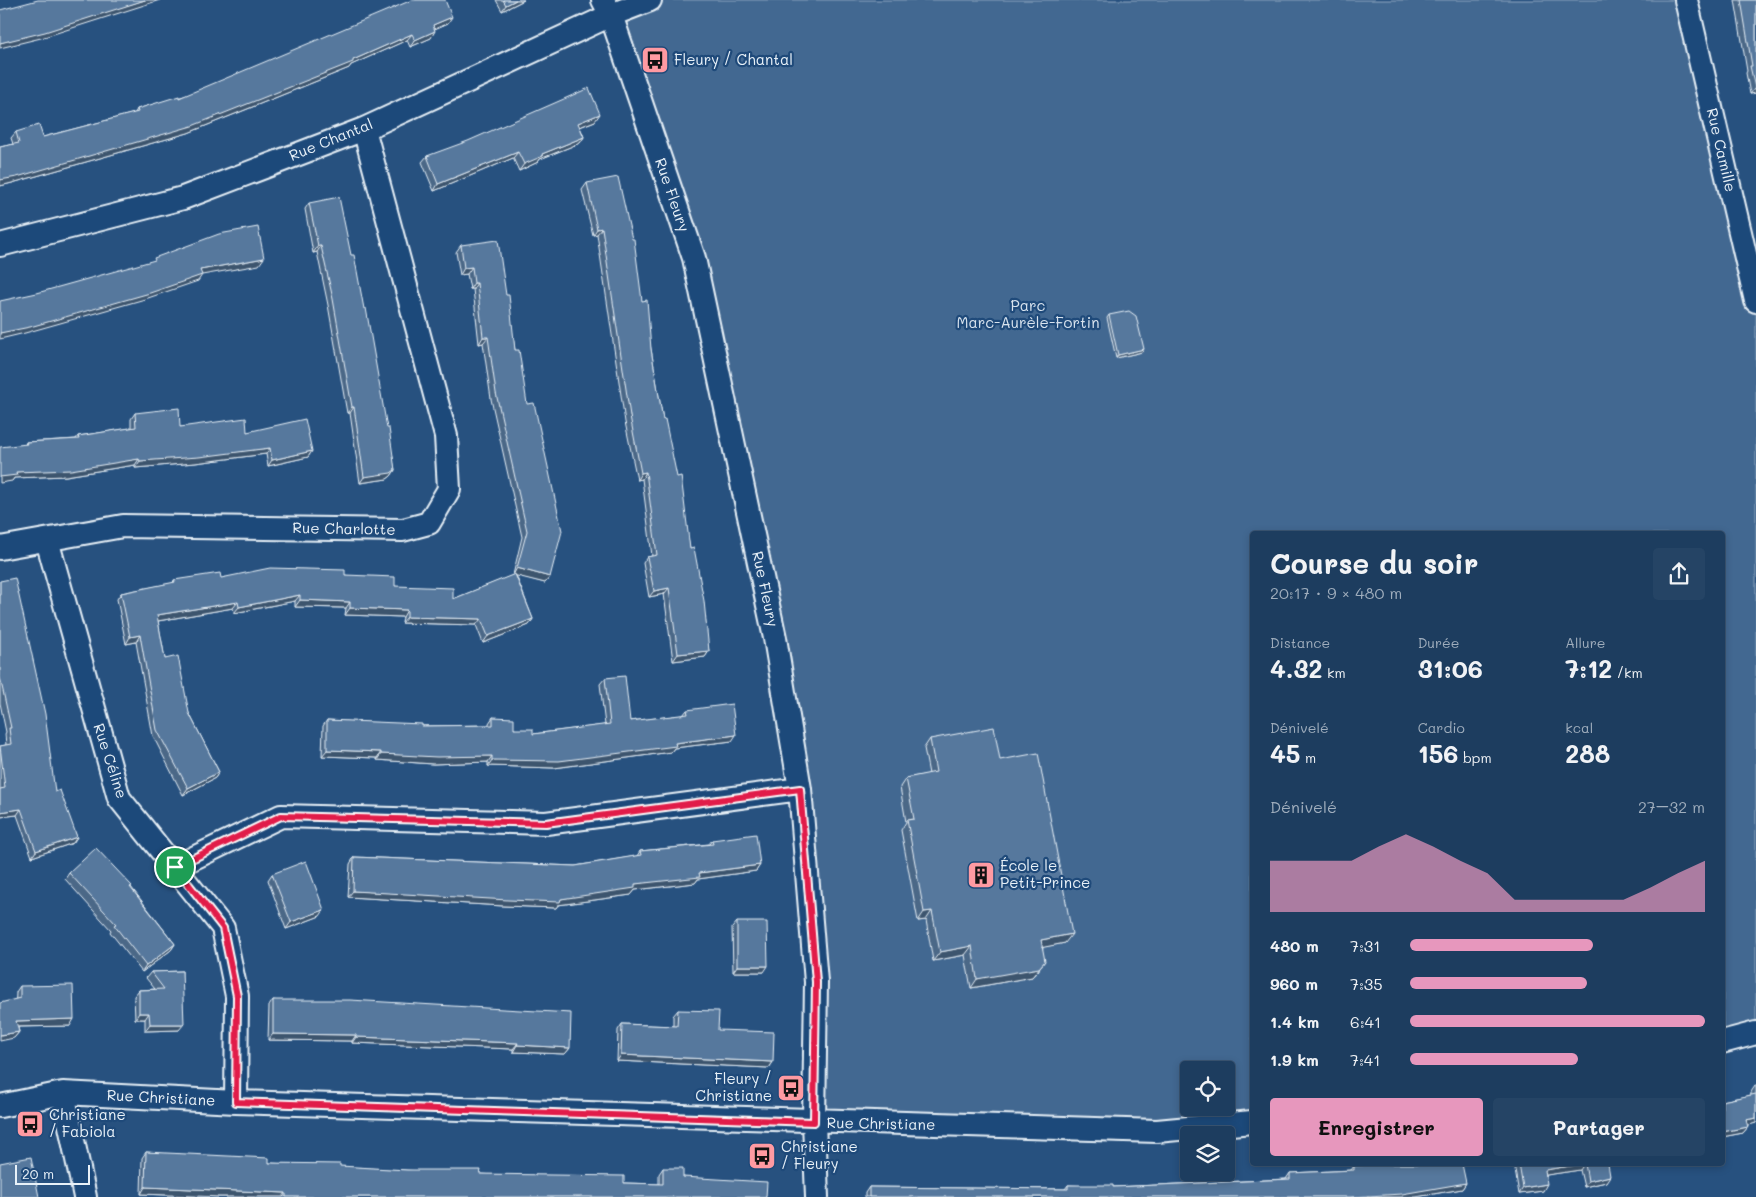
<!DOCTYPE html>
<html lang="fr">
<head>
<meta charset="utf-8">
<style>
	:root { --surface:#1d3d5f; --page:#254465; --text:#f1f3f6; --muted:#a0aebd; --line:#3b5674; --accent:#e797bd }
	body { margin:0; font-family:Mali,sans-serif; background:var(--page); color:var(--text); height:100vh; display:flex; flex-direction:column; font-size:19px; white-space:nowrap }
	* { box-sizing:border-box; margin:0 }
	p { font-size:16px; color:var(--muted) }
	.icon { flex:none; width:28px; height:28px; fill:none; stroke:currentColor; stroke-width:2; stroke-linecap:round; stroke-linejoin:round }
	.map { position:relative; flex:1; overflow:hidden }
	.details { position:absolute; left:1250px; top:531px; width:475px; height:635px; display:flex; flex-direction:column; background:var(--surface); border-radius:5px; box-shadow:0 2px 8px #0003,0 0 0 1px var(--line) }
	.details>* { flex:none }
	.tools { position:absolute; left:1180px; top:1061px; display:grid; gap:10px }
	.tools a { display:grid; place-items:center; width:55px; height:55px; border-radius:5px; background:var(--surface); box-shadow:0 2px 8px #0003,0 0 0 1px var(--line); font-size:25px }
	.scale { position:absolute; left:15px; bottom:12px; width:75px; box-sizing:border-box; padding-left:5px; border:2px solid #e8f1f8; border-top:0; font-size:14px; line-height:18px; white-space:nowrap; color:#e8f1f8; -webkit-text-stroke:4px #1f4a7a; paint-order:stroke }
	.pin { position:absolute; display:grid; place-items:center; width:42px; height:42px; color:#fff; margin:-21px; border:2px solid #fff; border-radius:50%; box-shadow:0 1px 5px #0007 }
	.round { display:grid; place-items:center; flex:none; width:52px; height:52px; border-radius:5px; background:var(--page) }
	.head { display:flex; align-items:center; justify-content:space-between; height:85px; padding:0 20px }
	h1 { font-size:28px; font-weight:700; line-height:38px }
	.figures { display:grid; grid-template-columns:repeat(3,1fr); gap:8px; height:85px; padding:5px 20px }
	.figures div { display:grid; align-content:center }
	.figures b { font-size:25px; font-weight:700 }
	.figures small { font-size:14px; font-weight:400 }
	.figures p { font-size:14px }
	.chart { height:140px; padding:10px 20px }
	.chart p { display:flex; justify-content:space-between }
	.chart svg { width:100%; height:90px; margin-top:5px; fill:var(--accent); opacity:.7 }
	.button { display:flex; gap:10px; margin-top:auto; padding:10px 20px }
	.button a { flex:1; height:58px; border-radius:5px; background:var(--accent); color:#111; font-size:20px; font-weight:700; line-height:58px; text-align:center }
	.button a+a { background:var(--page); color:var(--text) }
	ul { padding:0 20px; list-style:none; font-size:16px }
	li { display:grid; grid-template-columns:80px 60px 1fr; align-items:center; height:38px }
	li i { height:12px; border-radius:6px; background:var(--accent) }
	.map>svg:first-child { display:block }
</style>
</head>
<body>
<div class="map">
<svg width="1756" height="1197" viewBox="0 0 1756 1197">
	<rect width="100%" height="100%" fill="#27517f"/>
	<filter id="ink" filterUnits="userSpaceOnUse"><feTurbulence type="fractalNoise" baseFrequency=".02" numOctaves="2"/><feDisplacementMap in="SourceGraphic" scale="10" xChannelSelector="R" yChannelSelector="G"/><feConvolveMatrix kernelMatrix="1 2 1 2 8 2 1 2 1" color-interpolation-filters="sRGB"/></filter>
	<g filter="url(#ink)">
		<path fill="#436891" stroke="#96acc4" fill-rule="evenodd" d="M650,0H1686L1756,301V1033L1723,1042L1722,534H1252V1122H814L800,789L694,258L611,15ZM1189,1070H1226V1108H1189Z"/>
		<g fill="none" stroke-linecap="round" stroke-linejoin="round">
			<g stroke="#e8f1f8" stroke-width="26">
				<path id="street" d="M603,0L611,15L694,258L775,638L800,789L816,982L814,1122L817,1197
					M1686,0L1756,301
					M0,245L183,198L364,129L611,15L650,0
					M47,540L119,798L223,928L237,996L236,1102
					M0,548L123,526L403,530L429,523L449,489L446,436L364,129
					M175,867L281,816L546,823L800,789
					M1722,1042L1756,1033
					M63,1093L85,1197
					M0,1106L63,1093L236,1102L1157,1131L1252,1122"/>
			</g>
			<use href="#street" stroke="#1f4a7a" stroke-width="22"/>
		</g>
		<path fill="#4b6787" stroke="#e8f1f8" d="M496,0H524L502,11Z
			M1735,0H1756V93L1750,94L1746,73L1747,71Z
			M448,23L434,29L431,38L410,47L407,40L351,65L349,68L188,133L12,183L0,186V147L13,144L11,138L16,132L43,137L135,113L137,109Z
			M595,121L580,127L584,137L580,143L540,159L538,162L519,171L513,158L434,191L422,162L427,156Z
			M587,183L642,301L651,349L663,420L690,549L709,651L705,657L673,661L664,594L649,597L643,563L647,557L652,556L642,479L637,480L625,422L597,234L593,235L582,190Z
			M309,203L351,255L395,470L391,476L387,479L360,483L350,413H347L328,305L317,252L313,253L305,209Z
			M461,245L506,295L515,350L550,577L545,583L516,575L533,619L529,625L483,643L476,625L402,623L403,617L345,615L346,608L295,607V601L234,613L233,608L158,621L165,659L189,713L219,772L215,778L183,795L153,736L136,642L126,644L117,599L121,593L173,583L174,580L345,575L453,599L514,575H513L522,537L491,399L483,343L479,344L473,289H470L467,274L460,275L456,252Z
			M1109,315L1142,352L1116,358L1107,318Z
			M135,413L180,427L247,432L312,451L308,457L268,466L266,454L195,463L135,468V465L66,476L14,478L12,481L25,445L26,442L76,439L78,436L131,428V419Z
			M0,581L55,792L77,837L73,843L32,857L17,815L0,817V746L6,745L5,734L6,732L0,703Z
			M605,678L630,721L683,715L687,710L732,741L674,748L671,752L554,768L488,766V762L433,764L377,760V758L322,756L323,726L327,720L422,726L489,725V723L493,717L514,729L533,734L605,725L600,684Z
			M930,739L1000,760L1065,943L1043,947L1039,970L1032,977L971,988L965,955L933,961L926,920L918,921L901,830L906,822L900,787L906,778L929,774L924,748Z
			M712,840L760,865L756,871L698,879L695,883L635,890L631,895L558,905L556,908L504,906L348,897L350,864L354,857L575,866L637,856L640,851L709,844Z
			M69,873L131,887L175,944L171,950L142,972L110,932L111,930L65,879Z
			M272,874L320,916L286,929L268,880Z
			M737,922L764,972H733L732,928Z
			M182,971L179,1030L145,1031V1019H135L134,996L139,990L155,989L146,978L151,972Z
			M20,986L70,1026L18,1027L19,1032L14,1038L16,992Z
			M273,1000L570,1048L565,1054L513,1052V1049L352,1043V1041L268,1040L269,1006Z
			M678,1010L718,1030L773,1062L769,1068L617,1061L618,1030L622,1024L673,1026V1016Z
			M1755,1086H1756V1123L1747,1125L1748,1127L1743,1133L1722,1137V1101L1751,1095V1092Z
			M146,1152L269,1163L480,1174L624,1183L659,1184V1174L663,1168L683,1177L766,1197H219L141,1194L142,1158Z
			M1514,1164H1608L1606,1182L1584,1187L1580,1170L1546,1175L1543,1191L1519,1194Z
			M1354,1166L1466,1183L1462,1189L1416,1197H865V1193L869,1187L1065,1189L1068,1185L1113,1187L1286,1179L1290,1173L1351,1170Z"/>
		<path fill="#3d546e" stroke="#e8f1f8" d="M145,0H160L41,38L0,48V43Z
			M516,0H524L502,11L506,5Z
			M452,17L448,23L428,32L433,25Z
			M435,31L431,38L410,47L415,40Z
			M412,34L407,40L351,65L349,68L188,133L12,183L0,186V180L353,60Z
			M1755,88H1756V93L1750,94Z
			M600,114L595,121L574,129L578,123Z
			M584,137L580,143L540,159L538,162L519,171L524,164L542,154Z
			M518,152L513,158L434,191L438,184Z
			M602,228L597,234L593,235L597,229Z
			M318,246H321L317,252L313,253Z
			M264,258L259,265L202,275L198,281L145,299L25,333L0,339V333L200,270Z
			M472,267L467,274L460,275L464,268Z
			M474,283H477L473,289H470Z
			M483,337H488L483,343L479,344Z
			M1144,349L1142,352L1116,358L1118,355Z
			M352,407H354L350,413H347Z
			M270,448L266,454L195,463L135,468L140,461Z
			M312,451L308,457L268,466L272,460Z
			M139,459L135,465L66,476L14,478L12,481L0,483V477L16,472Z
			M395,470L391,476L387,479L360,483L364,477Z
			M646,472L642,479L637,480L641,473Z
			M517,568L550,577L545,583L513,575Z
			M669,588L664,594L649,597L654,591Z
			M300,595L295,601L234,613L239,607Z
			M300,600L350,602L346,608L295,607Z
			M238,602L233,608L152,622L157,615Z
			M350,608L407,610L403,617L345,615Z
			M407,617L481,619L476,625L402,623Z
			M533,619L529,625L483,643L488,636Z
			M140,635L136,642L126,644L130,637Z
			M709,651L705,657L673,661L678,654Z
			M736,735L732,741L674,748L671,752L554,768L488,766L492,760L675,743Z
			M327,750L381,752L377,758L322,756Z
			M381,754L492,756L488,762L433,764L377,760Z
			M219,772L215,778L183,795L188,788Z
			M21,809L17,815L0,817V812Z
			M77,837L73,843L32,857L36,851Z
			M760,865L756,871L698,879L695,883L635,890L631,895L558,905L556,908L504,906L348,897L353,891L561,899L635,884L699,873Z
			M324,910L320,916L286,929L291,922Z
			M932,911L926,920L918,921L924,912Z
			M1072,934L1065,943L1035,949L1041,940Z
			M175,944L171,950L142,972L146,966Z
			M972,946L965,955L933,961L940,952Z
			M1045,961L1032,977L971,988L977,979Z
			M737,966H768L764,972H733Z
			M139,1013H149L145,1019H135Z
			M74,1019L70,1026L12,1027L16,1021Z
			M150,1024H184L179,1030L145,1031Z
			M19,1032L14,1038L0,1041V1035Z
			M273,1034L356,1035L352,1041L268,1040Z
			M356,1037L518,1043L513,1049L352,1043Z
			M517,1045L570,1048L565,1054L513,1052Z
			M621,1055L773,1062L769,1068L617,1061Z
			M1756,1118V1123L1742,1127L1746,1120Z
			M1748,1127L1743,1133L1722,1137V1132Z
			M1584,1164L1580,1170L1540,1176L1545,1170Z
			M1610,1176L1606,1182L1584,1187L1588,1181Z
			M1466,1183L1462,1189L1416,1197H1351Z
			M1547,1184L1543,1191L1519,1194L1523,1188Z
			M145,1187L286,1193L283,1197H219L141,1194Z"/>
		<path fill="#57789d" stroke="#e8f1f8" d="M38,0H145L45,32L0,43V10Z
			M412,0H445L452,17L433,25L435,31L415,40L412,34L353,60V62L192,126L17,177L0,180V147L19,143L16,132L39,125L43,137L138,112L137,109L179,96V98Z
			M503,0H516L506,5Z
			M1741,0H1756V88H1755L1750,66H1752Z
			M589,88L600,114L578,123L584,137L542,154L543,156L524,164L518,152L438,184L427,156L468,141Z
			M618,177L632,239H634L642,301L647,300L651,349L663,420L665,419L677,477L681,476L690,549L694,548L704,601L709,651L678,654L669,588L654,591L647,557L657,555L646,472L641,473L630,416L602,228L597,229L587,183Z
			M339,197L351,255H354L364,309L366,308L387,428H389L395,470L391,473L364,477L354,407H352L333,299L321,246H318L309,203Z
			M258,227L264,258L200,270L202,275L150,293L30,327L0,333V301L37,293L155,260L154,258L219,234Z
			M498,240L506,295H509L515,350H519L527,404L534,403L562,531L550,577L517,568L527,531L496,393L488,337H483L477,283H474L472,267L464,268L461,245Z
			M1129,311L1136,316L1144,349L1118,355L1109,315Z
			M179,408L180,427L246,418L247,432L305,419L312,451L272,460L270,448L199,457L140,461L139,459L71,470L16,472L17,475L0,477V447L27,444L26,442L79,439L78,436L136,427L135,413Z
			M270,568L345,570V575L395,577V586L453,588V599L515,574L533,619L488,636L481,619L407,617V610L350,608V602L300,600V595L239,607L238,602L157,615L165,659L178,656L189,713L219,772L188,788L157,730L140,635L130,637L121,593L175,582L174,580L220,573L221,578Z
			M15,578L45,714L55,792L60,790L77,837L36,851L21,809L0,812V789L5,788L0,746L11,744L9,728H11L0,677V581Z
			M625,676L630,721L688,714L687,710L732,704L736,735L675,743L676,746L559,761L492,760V756L437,757L381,754V752L327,750V720L422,724V726L493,725V717L514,718V729H533V734L610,724L605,678Z
			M994,727L1000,760L1038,753L1072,934L1041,940L1045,961L1039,968L977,979L972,946L940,952L932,911L924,912L907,820L914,819L906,778L936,772L930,739Z
			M756,834L760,865L699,873L700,877L635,884V888L561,899L560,902L508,900L353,891L354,857L575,866L641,855L640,851L713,844L712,840Z
			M96,848L132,886L130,887L175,944L146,966L114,925L116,924L69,873Z
			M306,861L324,910L291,922L272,874Z
			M737,922H767L768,966H737Z
			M182,971L184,1024H150L149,1013H139V990L164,989L151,972Z
			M73,985L74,1019L16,1021L19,1032L0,1035V1003L20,998V986Z
			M273,1000H350L571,1013L570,1048L517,1045L518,1043L356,1037V1035L273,1034Z
			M678,1010L719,1011L718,1030L774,1032L773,1062L621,1055L622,1024L677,1026Z
			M1756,1094V1118L1746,1120L1748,1127L1722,1132V1101Z
			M146,1152L269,1158V1163L340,1164V1166L407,1170H481L480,1174L624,1176V1183L663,1184V1168H683V1177L767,1182L766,1197H286V1193L145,1187Z
			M31,1157L39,1197H0V1163Z
			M1395,1164H1462L1466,1183L1402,1194L1351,1197H869V1187L1068,1189V1185H1113V1187L1290,1179V1173L1354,1170V1166Z
			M1519,1164H1582L1545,1170L1547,1184L1523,1188Z
			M1585,1164H1608L1610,1176L1588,1181Z"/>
	</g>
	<g fill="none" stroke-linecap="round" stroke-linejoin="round" filter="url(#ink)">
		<g stroke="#fff" stroke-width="10">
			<path id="route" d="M800,789L816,982L814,1122L236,1102L237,996L223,928L175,867L281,816L546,823Z"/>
		</g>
		<use href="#route" stroke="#e11d48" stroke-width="6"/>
	</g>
	<defs>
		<g id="bus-square" transform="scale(1.4375)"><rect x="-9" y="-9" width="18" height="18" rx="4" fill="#ff9aa2" stroke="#1f4a7a"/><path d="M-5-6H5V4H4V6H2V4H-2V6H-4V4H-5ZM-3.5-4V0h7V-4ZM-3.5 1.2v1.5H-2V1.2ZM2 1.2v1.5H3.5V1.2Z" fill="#111"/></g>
		<g id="building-square" transform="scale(1.4375)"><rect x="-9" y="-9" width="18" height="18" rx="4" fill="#ff9aa2" stroke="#1f4a7a"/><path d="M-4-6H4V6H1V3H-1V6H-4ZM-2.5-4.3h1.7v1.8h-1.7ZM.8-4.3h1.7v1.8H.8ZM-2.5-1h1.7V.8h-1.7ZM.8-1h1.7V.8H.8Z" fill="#111"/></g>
	</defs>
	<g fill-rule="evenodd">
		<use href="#bus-square" x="655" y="60"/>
		<use href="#building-square" x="981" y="875"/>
		<use href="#bus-square" x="791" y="1088"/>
		<use href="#bus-square" x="30" y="1124"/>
		<use href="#bus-square" x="762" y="1156"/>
	</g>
	<g text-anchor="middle" stroke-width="4.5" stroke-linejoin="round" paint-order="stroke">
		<g font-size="15" fill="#e8f1f8" stroke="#1f4a7a" text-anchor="start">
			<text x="674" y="65">Fleury / Chantal</text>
			<text x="1000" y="871">École le<tspan x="1000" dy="17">Petit-Prince</tspan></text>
			<text x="772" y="1084" text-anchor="end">Fleury /<tspan x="772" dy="17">Christiane</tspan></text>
			<text x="49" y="1120">Christiane<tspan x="49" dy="17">/ Fabiola</tspan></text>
			<text x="781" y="1152">Christiane<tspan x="781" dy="17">/ Fleury</tspan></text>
		</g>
		<g font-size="15" fill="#e8f1f8" stroke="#1f4a7a">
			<text transform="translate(331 140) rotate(-22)" y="5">Rue Chantal</text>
			<text transform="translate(1721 150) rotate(77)" y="5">Rue Camille</text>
			<text transform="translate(672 195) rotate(71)" y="5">Rue Fleury</text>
			<text transform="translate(344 529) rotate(1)" y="5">Rue Charlotte</text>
			<text transform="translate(765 589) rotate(78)" y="5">Rue Fleury</text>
			<text transform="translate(110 761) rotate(72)" y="5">Rue Céline</text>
			<text transform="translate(161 1098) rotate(3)" y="5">Rue Christiane</text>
			<text transform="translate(881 1124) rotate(1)" y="5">Rue Christiane</text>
		</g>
		<g font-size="15" fill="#d8e3ee" stroke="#1f4a7a">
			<text x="1028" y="311">Parc<tspan x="1028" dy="17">Marc-Aurèle-Fortin</tspan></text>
		</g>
	</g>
</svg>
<div class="tools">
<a><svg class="icon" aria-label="locate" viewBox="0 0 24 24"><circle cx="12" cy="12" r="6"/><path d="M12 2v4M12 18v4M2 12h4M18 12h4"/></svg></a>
<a><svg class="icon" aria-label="layers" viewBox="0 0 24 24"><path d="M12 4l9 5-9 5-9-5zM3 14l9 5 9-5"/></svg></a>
</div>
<div class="scale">20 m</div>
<div class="pin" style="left:175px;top:867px;background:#1e9e55"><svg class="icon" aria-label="arrive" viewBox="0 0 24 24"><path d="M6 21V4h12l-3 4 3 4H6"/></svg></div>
<section class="details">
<div class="head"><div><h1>Course du soir</h1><p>20:17 · 9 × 480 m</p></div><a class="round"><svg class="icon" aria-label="share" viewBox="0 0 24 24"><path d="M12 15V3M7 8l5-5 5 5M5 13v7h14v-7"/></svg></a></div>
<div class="figures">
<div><p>Distance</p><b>4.32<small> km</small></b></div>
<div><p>Durée</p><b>31:06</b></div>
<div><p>Allure</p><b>7:12<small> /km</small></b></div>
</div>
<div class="figures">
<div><p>Dénivelé</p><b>45<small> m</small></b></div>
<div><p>Cardio</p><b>156<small> bpm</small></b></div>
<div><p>kcal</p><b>288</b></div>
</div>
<div class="chart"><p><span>Dénivelé</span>27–32 m</p>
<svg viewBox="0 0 160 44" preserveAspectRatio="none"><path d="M0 44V19L10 19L20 19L30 19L40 12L50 6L60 12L70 19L80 25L90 38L100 38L110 38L120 38L130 38L140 32L150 25L160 19V44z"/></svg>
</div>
<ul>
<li><b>480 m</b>7:31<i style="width:62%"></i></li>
<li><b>960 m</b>7:35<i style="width:60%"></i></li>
<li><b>1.4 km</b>6:41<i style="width:100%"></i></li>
<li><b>1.9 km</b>7:41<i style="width:57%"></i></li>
</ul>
<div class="button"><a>Enregistrer</a><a>Partager</a></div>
</section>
</div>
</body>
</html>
